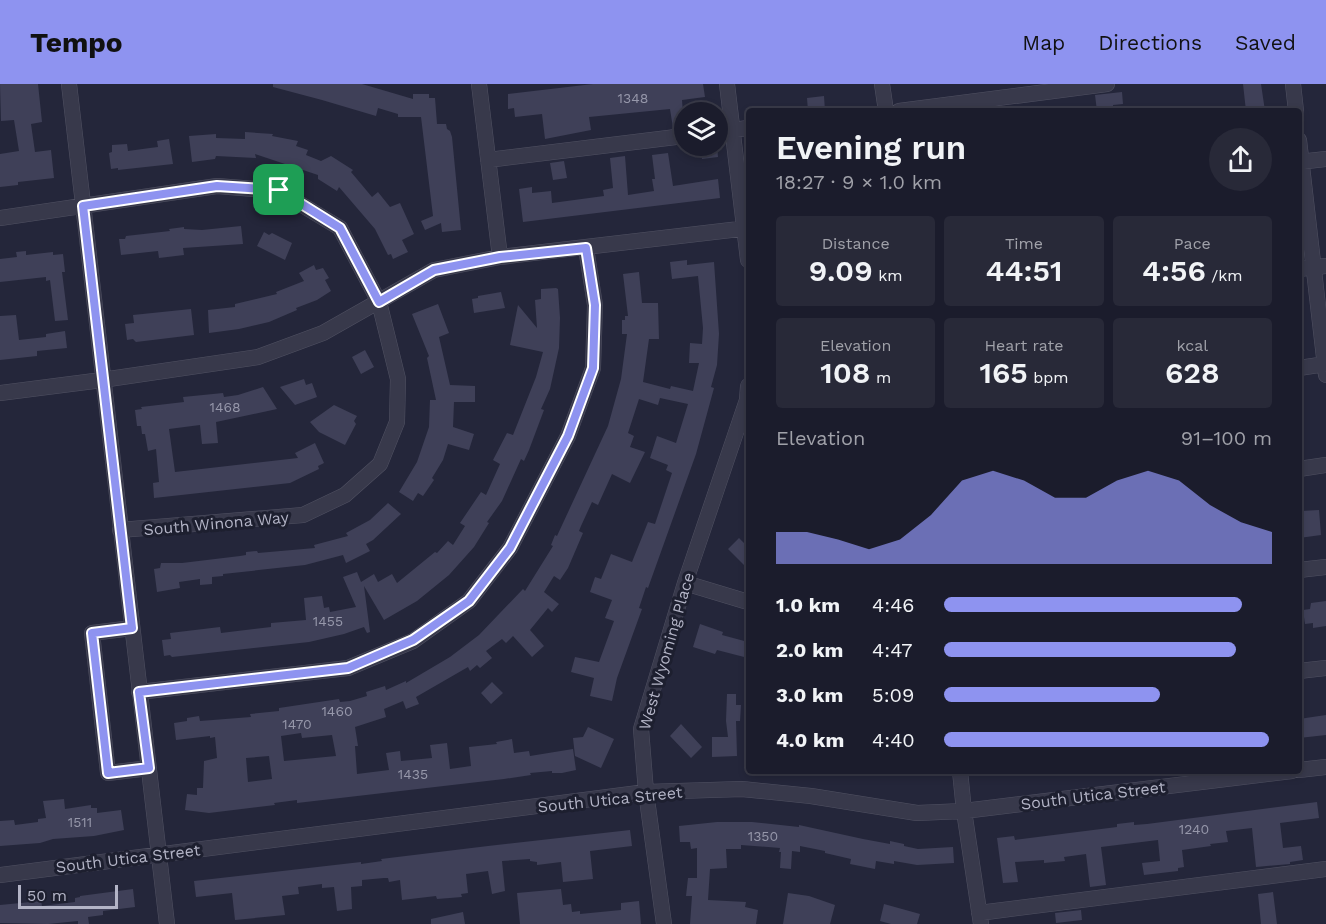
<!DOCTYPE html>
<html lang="en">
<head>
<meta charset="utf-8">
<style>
	:root { --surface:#1b1c2c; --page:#282938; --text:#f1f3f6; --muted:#a0a1a9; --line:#393a48; --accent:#8e93f0 }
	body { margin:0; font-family:"Work Sans",sans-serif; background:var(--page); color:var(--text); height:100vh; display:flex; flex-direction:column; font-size:22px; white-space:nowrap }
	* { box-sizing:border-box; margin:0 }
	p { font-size:20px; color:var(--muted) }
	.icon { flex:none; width:33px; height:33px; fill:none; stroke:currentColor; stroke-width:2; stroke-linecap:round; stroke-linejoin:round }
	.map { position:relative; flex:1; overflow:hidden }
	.drawer { position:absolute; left:746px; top:24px; width:556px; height:666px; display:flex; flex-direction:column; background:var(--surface); border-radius:6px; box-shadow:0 3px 9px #0003,0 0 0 2px var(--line) }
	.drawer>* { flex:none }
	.controls { position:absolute; left:674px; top:18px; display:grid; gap:12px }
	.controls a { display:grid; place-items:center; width:54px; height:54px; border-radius:50%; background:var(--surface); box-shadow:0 3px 9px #0003,0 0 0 2px var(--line); font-size:30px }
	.scale { position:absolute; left:18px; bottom:15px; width:100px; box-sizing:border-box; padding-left:6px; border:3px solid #b3b4c6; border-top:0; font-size:16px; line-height:21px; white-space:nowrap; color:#b3b4c6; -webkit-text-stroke:4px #1d1f2f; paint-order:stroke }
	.pin { position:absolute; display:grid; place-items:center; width:51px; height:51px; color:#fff; margin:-26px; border-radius:12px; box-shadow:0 3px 9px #0006 }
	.round { display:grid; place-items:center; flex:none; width:63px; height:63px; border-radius:32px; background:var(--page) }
	.overview { display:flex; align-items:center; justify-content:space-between; height:102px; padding:0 30px }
	h1 { font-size:33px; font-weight:600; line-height:45px }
	.metrics { display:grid; grid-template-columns:repeat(3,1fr); gap:9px; height:102px; padding:6px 30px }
	.metrics div { display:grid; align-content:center; border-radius:6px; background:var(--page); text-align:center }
	.metrics b { font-size:30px; font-weight:600 }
	.metrics small { font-size:16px; font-weight:400 }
	.metrics p { font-size:16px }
	.chart { height:168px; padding:12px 30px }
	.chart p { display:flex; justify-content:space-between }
	.chart svg { width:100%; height:108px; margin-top:6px; fill:var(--accent); opacity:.7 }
	ul { padding:0 30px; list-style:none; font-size:20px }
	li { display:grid; grid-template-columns:96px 72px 1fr; align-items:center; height:45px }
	li i { height:15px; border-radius:8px; background:var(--accent) }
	header { display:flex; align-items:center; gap:36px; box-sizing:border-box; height:84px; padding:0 30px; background:var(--accent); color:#111 }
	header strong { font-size:28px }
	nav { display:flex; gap:33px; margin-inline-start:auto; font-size:21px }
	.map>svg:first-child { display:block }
</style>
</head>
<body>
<header>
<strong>Tempo</strong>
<nav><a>Map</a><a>Directions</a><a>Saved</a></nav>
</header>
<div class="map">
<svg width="1326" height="840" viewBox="0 0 1326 840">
	<rect width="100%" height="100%" fill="#24263a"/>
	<path fill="#3f4058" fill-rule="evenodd" d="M0,0H38L42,38L31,40L35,68L51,66L54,94L18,98V101L0,103V70L19,67L14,36L1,37Z
		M273,0H362L413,15V10H429V14H435L437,40H446L447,45L450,47L452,53L461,146L442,148L441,139L425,146L421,137L433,132L421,33H398V30L378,24L376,32L322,16L273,3Z
		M593,0H703L705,13L682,16L684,42L673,44L670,25L589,33L591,46L545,55L542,30L515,33L514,24L508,25V10Z
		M1243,0H1261L1265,27H1246Z
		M1122,8L1123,20L1113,21V27H1097L1095,11Z
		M824,12L825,27H808L807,14Z
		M245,48L273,50L272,52L298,57L296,62L308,66L306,71L321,77L331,72L353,86L351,88L372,113L378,108L390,123L400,119L414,150L402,156L408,168L393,175L391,170L388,171L375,145L339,103L337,107L318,95V91L255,70L256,74L216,72L215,75L192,78L189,52L216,50V54L245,55Z
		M169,55L173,80L118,86V84L111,85L109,69L112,68V61L127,60L128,67L150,64L158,63L157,57Z
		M700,62H717L718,73L702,75Z
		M668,69L673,102L718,95L720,114L523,138L519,105L532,103V109L551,107L552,119L604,112L603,106L613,104L610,74L625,72L628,111L654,107L652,95H655L652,71Z
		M564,77L567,94L553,96L550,79Z
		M241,142L243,160L183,164L184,171L159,174L158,167L121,171L119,155H125L126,152L170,147L169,145L184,143V145L202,146Z
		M264,148L269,151L272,149L292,159L285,176L257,162Z
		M26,167V171L53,168V171L63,170L65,188H62L68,236L55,237L50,196L46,197V193L0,198V175L17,173L16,168Z
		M687,176V181L714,178L719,250L717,281L711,303L714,304L696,370L648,504L646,503L639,524L642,525L617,594L612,617L590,612L594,594L571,588L575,573L599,578L614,537L605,534L612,516L590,508L595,493L601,495L611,470L632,478L648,438L655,440L672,389L666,386L668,381L650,374L657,352L676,359L688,320L660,314L658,321L639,315L628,349L634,352L630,363L645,368L630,399L612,390L598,421L592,418L581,442L579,447L583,449L568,484L560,496L554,492L544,508L559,520L552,528L548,524L530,546L544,562L532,573L513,552L506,559L502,555L486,567L492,574L480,584L477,581L470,587L468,583L416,613L419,620L406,625L403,617L384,625L386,633L355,643L358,662H355L357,690L389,686L386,669L400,667L401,677L432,674L430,661L447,659L450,685L471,682L469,663L497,660L496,658L512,655L514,669L529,667L530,672L573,665L576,686L562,689H552V687L530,689L531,691L504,695L297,719V716L274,719L275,721L209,729L185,726L187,710L197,711V704H203L204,677L217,674L215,653L210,654V652L176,656L174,639L187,637V634L199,632L200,637L251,633L250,630L279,627V624L339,615L340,618L350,617L367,612L366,608L385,602L386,606L406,597V599L450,573L479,551L523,505L525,507L553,462L551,461L555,451L557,452L608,342L621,295L627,250H622V236H625V232H628L623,190L639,188L642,219H658L659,255H649L643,298L670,305L671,302L693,307L699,279H689L690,259L702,260L703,244L698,192L672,195L670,178ZM301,649L302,654L332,651L336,672L284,677L281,652ZM269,672L272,695L248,698L246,674Z
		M314,181L316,186L323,184L329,194L325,196L331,207L317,216L296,224L297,226L269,238L239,245L209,249L208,226L235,223V220L277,210L276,208L304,197L299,189Z
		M556,204L558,205L560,234L559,264L550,305L541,325L544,326L529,366L524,377L521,375L502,417L487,438L489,439L474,463L449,491L417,517L384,536L364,502L370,548L367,549L364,543L344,550L309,558L172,573L170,571L164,572L162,556L171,555L170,549L220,543L221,549L271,543V539L306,536L304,514L322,512L324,524L329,523L330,528L356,523L343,493L357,488L361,498L374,490L378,498L392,490L397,499L435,468L437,469L448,457L453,461L465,442L460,439L481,408L486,411L500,380L493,376L507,349L513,351L536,293L543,268L510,261L518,221L537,244L535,216L541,215V205Z
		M501,208L505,224L474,229L472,215L478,214V212Z
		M438,220L449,249L439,253L450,301L475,302V318H454L453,343L474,350L469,366L448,360L443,376L432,394L434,396L423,412L418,409L413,417L399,408L417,378L429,343L430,316H436L427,274L429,272L412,230Z
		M191,225L194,251L136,258L133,255L127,256L125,240L134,239L133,231Z
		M16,231L19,256L46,253V250L65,247L67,264L37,267V272L0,276V232Z
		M365,266L374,283L361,290L352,273Z
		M304,295L306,301L312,299L317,313L295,321L280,303Z
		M263,303L277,325L216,338L218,359L202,360L200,341L169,345L175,388L298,374L295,369L315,359L324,379L318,382L319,385L290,399L154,414L153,399L159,398L156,365L148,367L145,350H142L141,342H137L135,326L142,325L141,323L184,318L183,313L223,309L224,313L238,311Z
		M334,321L357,332L354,337L356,340L345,361L319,348L310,338Z
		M388,419L401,430L373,456L366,460L370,467L346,479L343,471L305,481L223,490V492L212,493V500L200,501V495L179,498L180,504L157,508L154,485L160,484L161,479H182L240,472L246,471V468L257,467L258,469L315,464L314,461L348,452L346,449L370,436Z
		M1319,426L1321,451L1299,454L1301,427Z
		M739,454L748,463V485L728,465Z
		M1326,517V542L1313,544V539L1305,540L1303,526L1310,525L1311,519Z
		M700,540L723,548L722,551L748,558V574L717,566L715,570L693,563Z
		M492,598L503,609L491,620L481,609Z
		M727,610H736V621H741L740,637H736L737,672L712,673V653H728L726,637Z
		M1326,631V651L1299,654V635Z
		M681,640L702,663L691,674L670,652Z
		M588,643L614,655L601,684L575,672L573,654L583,653Z
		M64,715L65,725L91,721V724H97V729L121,726L124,746L94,752L53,755L40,759L0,762V737L14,736L15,741L38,738V735L46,734L43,717Z
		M1317,718L1319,734L1280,739L1283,764L1301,762L1303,776L1290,778V780L1256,783L1252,744L1226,747L1228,758L1210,760L1211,762L1182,766L1184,783L1178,784V787L1144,791L1142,779L1160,777L1158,756L1101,763L1106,801L1090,803L1086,770L1064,773L1065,777L1044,779V776L1015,778L1018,798L1003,799L997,754L1014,752L1015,756L1117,743V740L1134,738V741L1147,740Z
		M717,738H752L799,743V741L863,755L890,760V757L904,760V762L918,765L953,763L954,779L917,781L894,777V780L876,777L875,785L850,780L851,775L825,769V767L800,762V768L792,767L791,785L780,784L781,768H779L780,764L741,761V765H726L727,784L710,785L708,816L746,818L745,823L758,826L756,840H690L692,812H686L688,794H697V764L691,765L690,758H680L679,742Z
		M630,746L632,762L590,767L593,795L563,798L561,778L537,781V778L530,777V775L502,777L505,807L492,810L488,787L466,790L468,809L461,810L462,813L437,815L436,812L402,816L400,796L389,798L388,794H384L362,796V802L351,803L352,825L337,827L334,803L322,804V800L298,803L299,810L282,812L285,831L235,836L232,809L196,813L194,797L361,778V780L382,777L381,775L488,762Z
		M133,805L135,823L103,827V831L88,833L89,840H78V837L48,840L0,839V821L41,817L42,822L75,818V814L80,813V812Z
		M561,805L563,821L571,820L572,828L580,827V830L621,826V819L639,817L641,840H520L517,809Z
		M1273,808L1277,840H1261L1258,810Z
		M788,809L809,812L835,821L830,840H783Z
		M884,820L920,830L917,840H891L880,837Z
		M1081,826L1082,836L1056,839L1055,829Z
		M463,828L465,840H431V835Z"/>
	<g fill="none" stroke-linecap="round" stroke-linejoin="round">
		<g stroke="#505162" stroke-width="16">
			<path id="minor" d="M69,0L167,840
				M479,0L500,173
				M727,0L748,176
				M882,0L886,27
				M1293,0L1296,27
				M899,27L1107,0
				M717,48L748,44
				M1299,56L1326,291
				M488,76L684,52
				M1299,78L1326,75
				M0,134L217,102L279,107L340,144L379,218L398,295L397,338L380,380L345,411L303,431L120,446
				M1299,185L1326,182
				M1299,284L1326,280
				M0,309L102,296L258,273L323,249L434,186L500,173L748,144
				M1299,385L1326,381
				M1299,486L1326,483
				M685,499L748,518
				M132,544L92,549L108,689L149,684
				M1299,587L1326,584
				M139,608L348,584L413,557L469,517L510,464L568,352L593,284L595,221L586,164
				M1299,686L1326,683
				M960,687L964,727L981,840
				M0,791L646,708L742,705L811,712L917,729L964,727L1292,687
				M979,829L1326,785
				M664,840L646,708L641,645L685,499L747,316L748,302"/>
		</g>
		<use href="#minor" stroke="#38394b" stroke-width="15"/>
	</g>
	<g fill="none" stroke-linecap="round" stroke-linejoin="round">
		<g stroke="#fff" stroke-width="12">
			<path id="route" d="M217,102L279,106L340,144L379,218L434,186L500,173L586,164L595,221L593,284L568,352L510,464L469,517L413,556L348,584L139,608L149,684L108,689L92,549L132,544L83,122Z"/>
		</g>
		<use href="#route" stroke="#8e93f0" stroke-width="8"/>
	</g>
	<g text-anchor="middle" stroke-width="6" stroke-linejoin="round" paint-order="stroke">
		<g font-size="14" fill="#9697aa">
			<text x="633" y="19">1348</text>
			<text x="225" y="328">1468</text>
			<text x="328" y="542">1455</text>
			<text x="337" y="632">1460</text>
			<text x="297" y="645">1470</text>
			<text x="413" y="695">1435</text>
			<text x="80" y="743">1511</text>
			<text x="1194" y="750">1240</text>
			<text x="763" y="757">1350</text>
		</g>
		<g font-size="16" fill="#b3b4c6" stroke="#1d1f2f">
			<text transform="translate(216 439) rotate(-5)" y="6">South Winona Way</text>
			<text transform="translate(666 567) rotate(-74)" y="6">West Wyoming Place</text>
			<text transform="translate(1093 711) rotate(-7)" y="6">South Utica Street</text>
			<text transform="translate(610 715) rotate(-6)" y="6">South Utica Street</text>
			<text transform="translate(128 774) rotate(-7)" y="6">South Utica Street</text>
		</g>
	</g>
</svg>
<div class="controls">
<a><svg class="icon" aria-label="layers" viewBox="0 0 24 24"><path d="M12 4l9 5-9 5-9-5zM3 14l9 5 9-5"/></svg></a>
</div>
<div class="scale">50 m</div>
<div class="pin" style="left:279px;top:106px;background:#1e9e55"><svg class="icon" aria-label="arrive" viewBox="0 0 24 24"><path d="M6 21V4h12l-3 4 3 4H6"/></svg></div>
<section class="drawer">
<div class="overview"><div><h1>Evening run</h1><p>18:27 · 9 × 1.0 km</p></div><a class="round"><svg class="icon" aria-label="share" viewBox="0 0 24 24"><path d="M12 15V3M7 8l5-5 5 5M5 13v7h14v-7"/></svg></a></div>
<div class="metrics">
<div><p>Distance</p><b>9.09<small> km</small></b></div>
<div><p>Time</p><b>44:51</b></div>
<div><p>Pace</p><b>4:56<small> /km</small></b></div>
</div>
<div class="metrics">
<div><p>Elevation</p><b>108<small> m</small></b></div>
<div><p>Heart rate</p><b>165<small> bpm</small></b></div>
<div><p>kcal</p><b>628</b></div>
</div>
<div class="chart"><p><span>Elevation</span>91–100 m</p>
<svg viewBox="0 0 160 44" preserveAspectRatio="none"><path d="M0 44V31L10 31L20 34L30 38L40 34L50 24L60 10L70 6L80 10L90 17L100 17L110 10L120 6L130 10L140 20L150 27L160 31V44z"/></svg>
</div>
<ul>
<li><b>1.0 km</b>4:46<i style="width:91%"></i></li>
<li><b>2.0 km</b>4:47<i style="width:89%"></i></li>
<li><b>3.0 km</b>5:09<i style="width:66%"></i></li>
<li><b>4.0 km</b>4:40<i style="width:99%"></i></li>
</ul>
</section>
</div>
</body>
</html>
